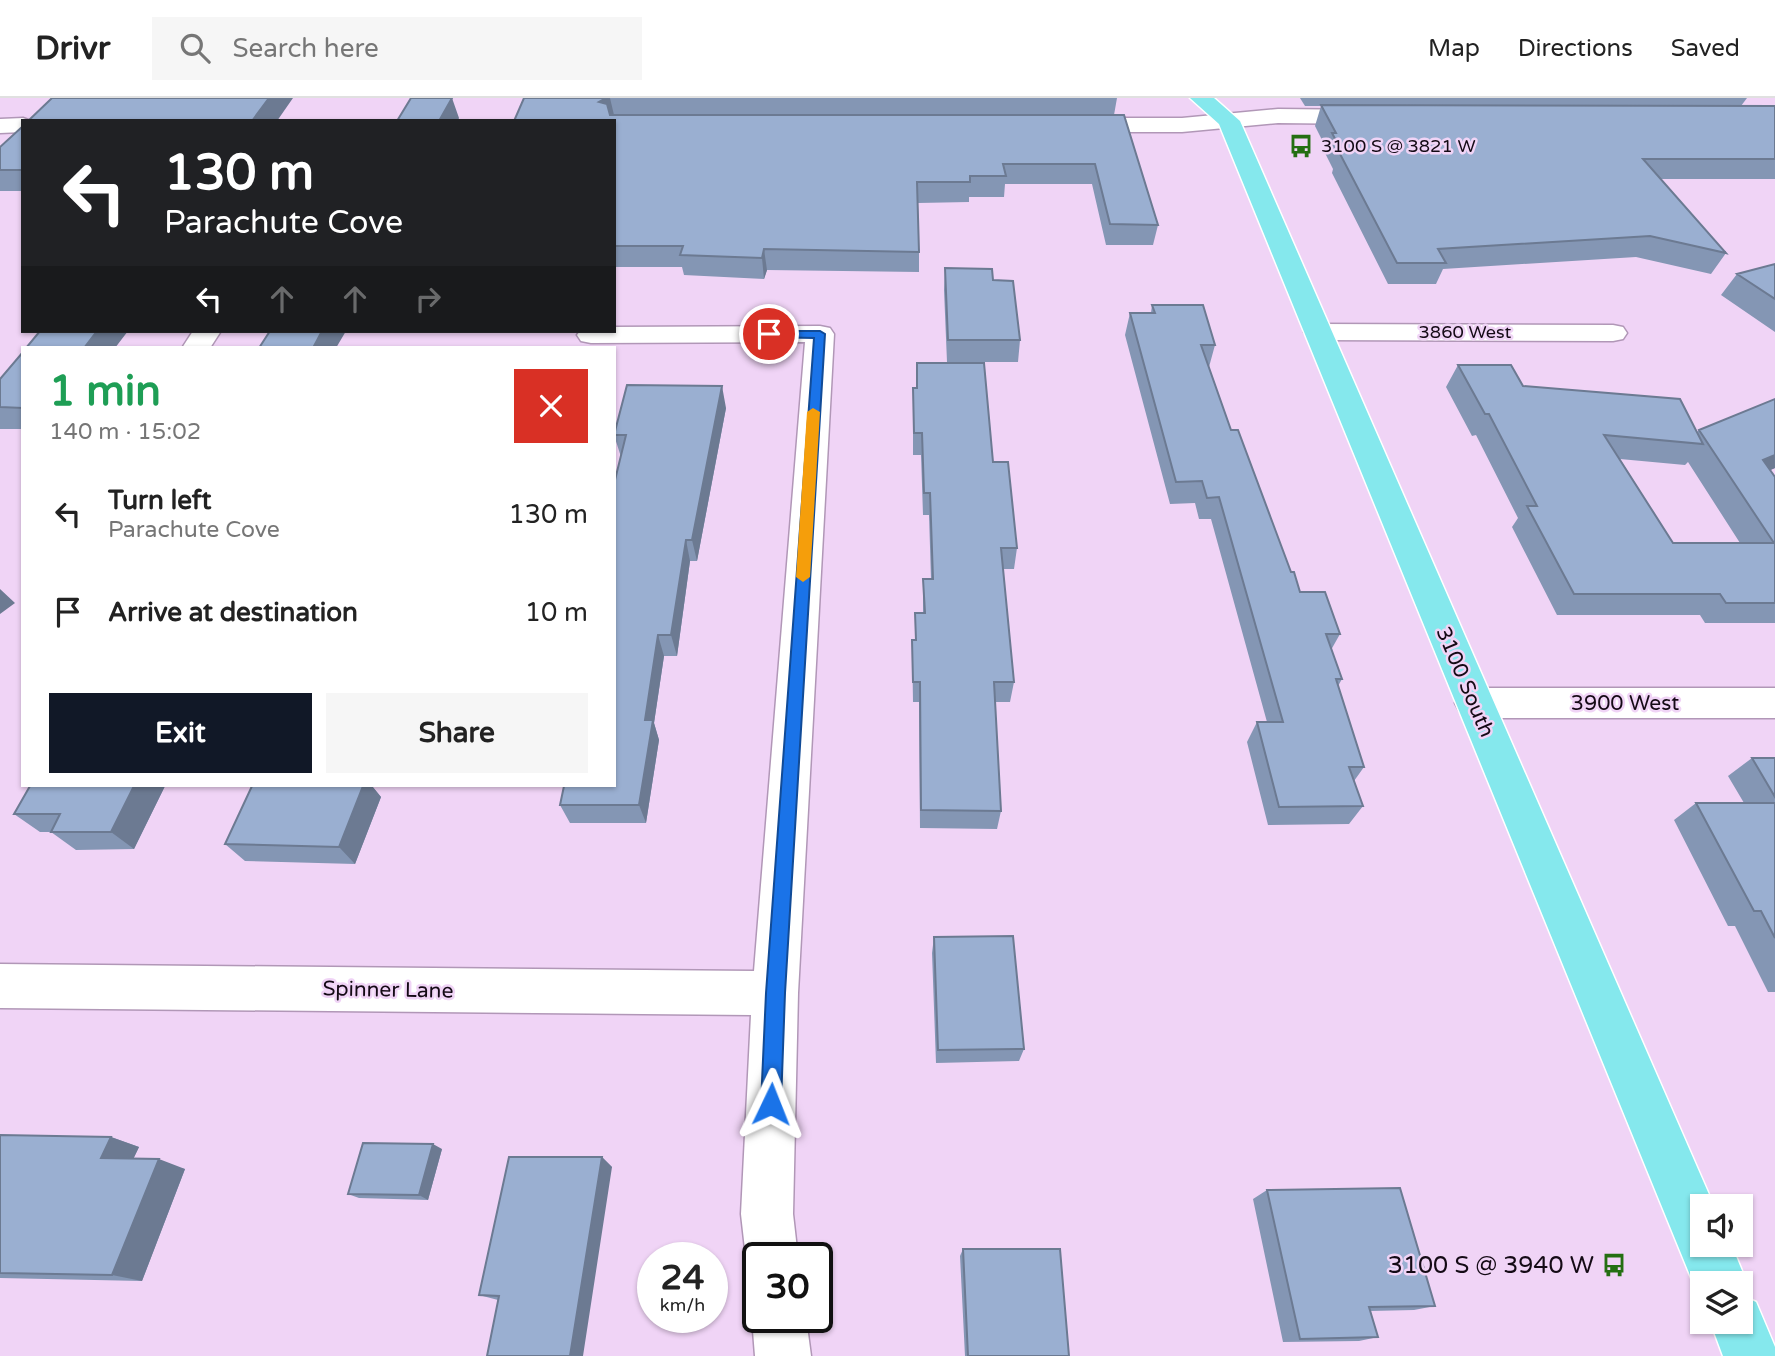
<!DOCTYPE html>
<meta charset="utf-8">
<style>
body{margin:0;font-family:"Varela Round",sans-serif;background:#f6f6f6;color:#222;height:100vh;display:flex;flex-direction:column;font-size:26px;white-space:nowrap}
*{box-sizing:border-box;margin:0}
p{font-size:23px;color:#767676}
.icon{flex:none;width:38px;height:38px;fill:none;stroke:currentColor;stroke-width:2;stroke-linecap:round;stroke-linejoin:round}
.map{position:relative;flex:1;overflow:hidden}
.panel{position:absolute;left:21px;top:248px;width:595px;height:441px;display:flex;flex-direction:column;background:#fff;border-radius:0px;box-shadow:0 2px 5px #0004}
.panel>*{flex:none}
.banner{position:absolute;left:21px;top:21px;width:595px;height:214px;border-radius:0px;box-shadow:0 2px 5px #0004;background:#202124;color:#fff;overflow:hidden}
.tools{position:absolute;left:1690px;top:1096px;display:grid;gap:14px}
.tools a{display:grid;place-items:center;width:63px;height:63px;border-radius:0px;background:#fff;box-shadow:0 2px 5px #0004;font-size:35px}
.speed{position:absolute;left:637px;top:1144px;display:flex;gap:14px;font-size:35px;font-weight:700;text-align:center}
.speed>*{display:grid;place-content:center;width:91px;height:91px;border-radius:50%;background:#fff;box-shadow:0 2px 5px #0004;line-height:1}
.speed small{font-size:18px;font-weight:400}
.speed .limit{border:4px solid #111;border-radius:10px;background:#fff;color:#111}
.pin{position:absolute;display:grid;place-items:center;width:60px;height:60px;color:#fff;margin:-30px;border:4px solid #fff;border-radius:50%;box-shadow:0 2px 7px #0007}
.me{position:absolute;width:77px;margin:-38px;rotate:2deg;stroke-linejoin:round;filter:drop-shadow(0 0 5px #0008)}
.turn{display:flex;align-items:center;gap:24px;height:147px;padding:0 28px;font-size:32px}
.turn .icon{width:91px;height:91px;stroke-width:2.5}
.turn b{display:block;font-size:49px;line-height:60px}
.lanes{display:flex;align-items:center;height:66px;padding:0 28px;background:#0003;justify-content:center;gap:35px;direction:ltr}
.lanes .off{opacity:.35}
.round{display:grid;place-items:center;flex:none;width:74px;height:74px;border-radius:0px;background:#f6f6f6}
.head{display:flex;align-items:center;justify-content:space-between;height:119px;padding:0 28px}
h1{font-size:42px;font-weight:700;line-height:52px;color:#1e9e55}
.action{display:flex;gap:14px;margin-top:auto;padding:14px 28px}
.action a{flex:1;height:80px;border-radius:0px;background:#111827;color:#fff;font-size:28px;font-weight:700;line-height:80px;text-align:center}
.action a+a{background:#f6f6f6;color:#222}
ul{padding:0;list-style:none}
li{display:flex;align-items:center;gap:21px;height:98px;padding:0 28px}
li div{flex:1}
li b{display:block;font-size:26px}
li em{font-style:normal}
header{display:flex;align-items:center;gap:42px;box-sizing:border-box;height:98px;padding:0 35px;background:#fff;border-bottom:2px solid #e0e0e0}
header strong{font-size:33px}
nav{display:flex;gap:38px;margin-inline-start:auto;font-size:24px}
.search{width:490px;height:63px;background:#f6f6f6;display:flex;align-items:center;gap:18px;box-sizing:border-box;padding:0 24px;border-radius:0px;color:#767676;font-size:26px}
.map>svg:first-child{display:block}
</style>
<header>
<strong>Drivr</strong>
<div class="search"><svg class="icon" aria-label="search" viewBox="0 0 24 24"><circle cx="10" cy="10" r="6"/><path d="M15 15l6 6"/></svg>Search here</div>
<nav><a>Map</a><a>Directions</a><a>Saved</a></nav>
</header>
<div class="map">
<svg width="1775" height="1258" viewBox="0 0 1775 1258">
<rect width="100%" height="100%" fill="#f0d4f6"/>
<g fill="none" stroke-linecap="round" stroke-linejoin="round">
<!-- minor casing -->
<g stroke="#b197b7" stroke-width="3">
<path id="minor" d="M1278 11 1370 12 1378 14 1381 19 1378 24 1370 26 1278 25 1182 34H1074L1066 32 1063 27 1066 22 1074 20H1182Z
M23 20 31 23H23V34L0 35V21Z
M1318 226 1613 227 1623 229 1627 235 1623 241 1613 243 1318 242 1308 240 1304 234 1308 228Z
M820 228 830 230 834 236 798 895 793 1116 798 1160H758V1181L753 1179 746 1160 741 1116 751 917 0 910V866L754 873 805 244 591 245 581 243 577 237 580 233H614V229Z
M193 233H221L210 250H182Z
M1474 590H1775V620H1474L1461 616 1455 605 1461 594Z
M758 1205V1220H806L811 1258H755L752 1220Z"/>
</g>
<!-- major casing -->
<g stroke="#fff" stroke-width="3">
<path id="major" d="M1190 0H1214L1240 23 1714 1108H1703V1146H1731L1747 1185 1742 1198 1756 1204 1775 1249V1258H1723L1710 1223H1741V1185H1703L1701 1204 1219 26Z"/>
</g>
<!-- minor -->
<use href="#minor" fill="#fff" fill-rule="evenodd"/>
<!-- major -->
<use href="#major" fill="#85e8ed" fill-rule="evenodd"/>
</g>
<!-- wall -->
<path fill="#8496b4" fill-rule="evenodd" d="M524 0H1117L1114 17 1158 127 1153 147H1106L1092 86H1005L1004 99H969V104L918 105 919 154V174L767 172 764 181 684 177 682 169H614V23Z
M1300 0H1747L1741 8H1775V81H1661L1726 155 1711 176 1636 159 1443 171 1436 186H1388L1332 75 1333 71 1325 55 1326 50 1315 28 1321 8H1305Z
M23 28V93H0V49Z
M1775 166V234L1721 197 1737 176Z
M945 170 993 182 1020 242 1018 264H947L944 192Z
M1152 207 1215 247 1209 269 1231 332 1291 474 1300 494 1340 536 1331 552 1342 581 1338 588 1364 669 1354 683 1363 708 1349 726 1268 727 1247 644 1257 624H1267L1211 421H1199L1195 405 1170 406 1125 237 1130 215H1151Z
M23 254V331H0V281Z
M917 265 993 364 1017 450 1014 471H1003L1014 584 1010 604H995L1001 713 997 731 920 730 919 604H913L912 542H915V515H923V481H931L929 417H923L921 357H913V290H916Z
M1458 267 1523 288 1697 334 1699 332 1775 301V370L1770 372 1775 379V525H1705L1700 517H1557L1512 429 1518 420 1476 337 1472 338 1446 289ZM1620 361 1685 367 1688 364 1740 445H1673Z
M726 310 697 463H690L677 558H664L654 625 659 642 646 725H570L560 707 614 688 621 359 614 337Z
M1752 660H1775V894H1768L1735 828H1728L1674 722 1696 705H1744L1728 678Z
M30 688H165L134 751 76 752 51 734H40L14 716Z
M252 688H372L381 699 355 766 245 763 225 746Z
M934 839 1024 951 1019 963 936 965 932 855Z
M0 1037 111 1039 139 1049 133 1061 185 1071 142 1183 0 1180Z
M442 1051 428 1102 359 1100 348 1096Z
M602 1059 612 1069 498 1202 479 1197Z
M1267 1092 1435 1208 1414 1212 1370 1213 1378 1239 1359 1243 1283 1244 1253 1101Z
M963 1151 1069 1258H965L960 1158Z"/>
<!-- shaded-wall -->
<path fill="#6c7a92" d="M269 0H293L277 23H252Z
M452 0 459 20 458 23H439Z
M606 0H610L614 17 605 23 599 4Z
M764 151 767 172 764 181 762 160Z
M97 233H128L115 250H84Z
M322 233H346L336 250H313Z
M722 288 726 310 697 463 692 442Z
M1775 357V370L1744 384 1763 362Z
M686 442 690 463 677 558 671 537Z
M0 491 15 505 0 516Z
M658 537 664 558 654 625 659 642 646 725 639 707 645 622Z
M134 688H165L134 751 111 734Z
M363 688H372L381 699 355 766 339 749Z
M111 1039 139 1049 129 1070 101 1060Z
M433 1046 442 1051 428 1102 419 1097Z
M602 1059 612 1069 583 1258H570Z
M159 1061 185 1071 142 1183 112 1177Z"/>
<!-- building -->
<path fill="#9aafd1" stroke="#6c7a92" stroke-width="2" d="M52 0H269L252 23H28Z
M411 0H452L439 23H397Z
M524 0H606L599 4 607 6 610 17H1124L1158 127 1110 126 1095 66H1003L1006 78H970V84H917L919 154 764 151 762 160 680 157 683 148H614V23H514Z
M1321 7 1775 8V61H1643L1726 155 1650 138 1438 151 1446 165H1397L1339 54H1342L1332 35H1336Z
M23 28V72H0V49Z
M1775 166V201L1737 176Z
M945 170 992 171 993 182 1013 183 1020 242H948Z
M1152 207H1203L1215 247H1201L1231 332H1238L1291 474H1294L1300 494H1325L1340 536H1326L1342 581H1336L1364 669H1349L1363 708 1279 709 1257 624H1283L1219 399 1207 400 1202 383 1176 384 1130 215H1155Z
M40 233H97L84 250H26Z
M270 233H322L313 250H259Z
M23 254V310L0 309V281Z
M917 265H984L993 364H1008L1017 450H1001L1014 584H994L1001 713 921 712 920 584H913L912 542H916L915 515H925L923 481H933L930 395H924L922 335H914L913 290H917Z
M1458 267H1511L1523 288 1680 301 1703 346 1604 337 1673 445H1774L1699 332 1775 301V357L1763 362 1775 379V505H1726L1720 496H1574L1527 408H1537L1489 316H1485Z
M627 287 722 288 692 442H686L671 537H658L645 622H653L639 707H560L564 688H614V386L626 337H614Z
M1752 660H1775V699Z
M30 688H134L111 734H51L60 716H14Z
M252 688H363L339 749 225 746Z
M1696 705H1775V840L1761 813H1754Z
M1013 838 1024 951 938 952 934 839Z
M0 1037 111 1039 101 1060 159 1061 112 1177 0 1175Z
M363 1045 433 1046 419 1097 348 1096Z
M509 1059H602L570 1258H487L499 1198 479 1197Z
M1400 1090 1435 1208 1369 1209 1378 1239 1300 1241 1267 1092Z
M963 1151H1060L1069 1258H968Z"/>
<!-- route -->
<path fill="#1a73e8" stroke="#114b97" stroke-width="2" d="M769 233H820L825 236 785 895 781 1006 778 1013 771 1016 764 1013 761 1006 766 895 814 240 765 239V234Z"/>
<!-- slow -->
<path fill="#f59e0b" d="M813 310 820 314 810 479 803 484 796 479 807 314Z"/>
<!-- icons -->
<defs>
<g id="bus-bare" transform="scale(1.89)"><path d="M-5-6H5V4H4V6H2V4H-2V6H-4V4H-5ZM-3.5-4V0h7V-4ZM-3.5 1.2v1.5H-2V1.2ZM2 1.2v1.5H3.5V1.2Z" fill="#246f12" stroke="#f0d4f6" stroke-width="2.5" paint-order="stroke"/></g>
</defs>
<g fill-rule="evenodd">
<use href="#bus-bare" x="1301" y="48"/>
<use href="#bus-bare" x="1614" y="1167"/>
</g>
<g text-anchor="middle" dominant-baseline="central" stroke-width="5" stroke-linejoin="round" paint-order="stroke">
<!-- far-poi labels -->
<g font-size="18" fill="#140a15" stroke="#f0d4f6" text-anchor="start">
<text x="1321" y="48">3100 S @ 3821 W</text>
</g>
<!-- far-street labels -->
<g font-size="18" fill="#140a15" stroke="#f0d4f6">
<text x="1465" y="234">3860 West</text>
</g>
<!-- street labels -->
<g font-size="21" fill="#140a15" stroke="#f0d4f6">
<text transform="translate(1465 584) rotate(67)">3100 South</text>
<text x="1625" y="605">3900 West</text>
<text transform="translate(388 892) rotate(1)">Spinner Lane</text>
</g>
<!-- near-poi labels -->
<g font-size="24" fill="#140a15" stroke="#f0d4f6" text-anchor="end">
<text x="1594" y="1167">3100 S @ 3940 W</text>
</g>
</g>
</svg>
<div class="tools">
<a><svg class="icon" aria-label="sound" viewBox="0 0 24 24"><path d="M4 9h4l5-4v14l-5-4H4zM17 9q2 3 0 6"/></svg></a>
<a><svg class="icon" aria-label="layers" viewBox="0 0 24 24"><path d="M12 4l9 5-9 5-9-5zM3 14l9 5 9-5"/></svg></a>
</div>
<div class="speed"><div>24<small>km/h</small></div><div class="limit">30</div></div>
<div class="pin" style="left:769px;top:236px;background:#d93025"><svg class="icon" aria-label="arrive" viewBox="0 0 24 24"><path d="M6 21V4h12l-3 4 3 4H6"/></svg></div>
<svg class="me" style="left:771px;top:1006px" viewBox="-20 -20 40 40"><path d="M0-17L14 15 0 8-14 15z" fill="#1a73e8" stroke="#fff" stroke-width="4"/></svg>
<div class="banner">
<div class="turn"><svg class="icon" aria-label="left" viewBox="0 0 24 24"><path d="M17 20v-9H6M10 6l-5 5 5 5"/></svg><div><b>130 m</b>Parachute Cove</div></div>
<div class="lanes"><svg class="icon" aria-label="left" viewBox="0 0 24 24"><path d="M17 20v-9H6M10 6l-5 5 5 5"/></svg><svg class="icon off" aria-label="ahead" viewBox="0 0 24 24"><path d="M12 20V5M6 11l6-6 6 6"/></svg><svg class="icon off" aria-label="ahead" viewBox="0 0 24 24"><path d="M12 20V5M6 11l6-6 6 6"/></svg><svg class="icon off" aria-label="right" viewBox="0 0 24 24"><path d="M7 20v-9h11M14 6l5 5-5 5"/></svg></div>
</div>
<section class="panel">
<div class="head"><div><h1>1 min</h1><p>140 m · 15:02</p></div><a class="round" style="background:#d93025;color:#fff"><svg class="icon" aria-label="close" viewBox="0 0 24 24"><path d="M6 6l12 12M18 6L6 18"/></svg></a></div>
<ul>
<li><svg class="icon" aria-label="left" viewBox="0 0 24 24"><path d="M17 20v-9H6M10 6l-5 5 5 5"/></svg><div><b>Turn left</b><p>Parachute Cove</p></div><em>130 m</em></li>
<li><svg class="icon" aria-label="arrive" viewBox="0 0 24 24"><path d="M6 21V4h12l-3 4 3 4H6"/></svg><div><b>Arrive at destination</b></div><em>10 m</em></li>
</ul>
<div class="action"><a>Exit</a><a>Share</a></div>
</section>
</div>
